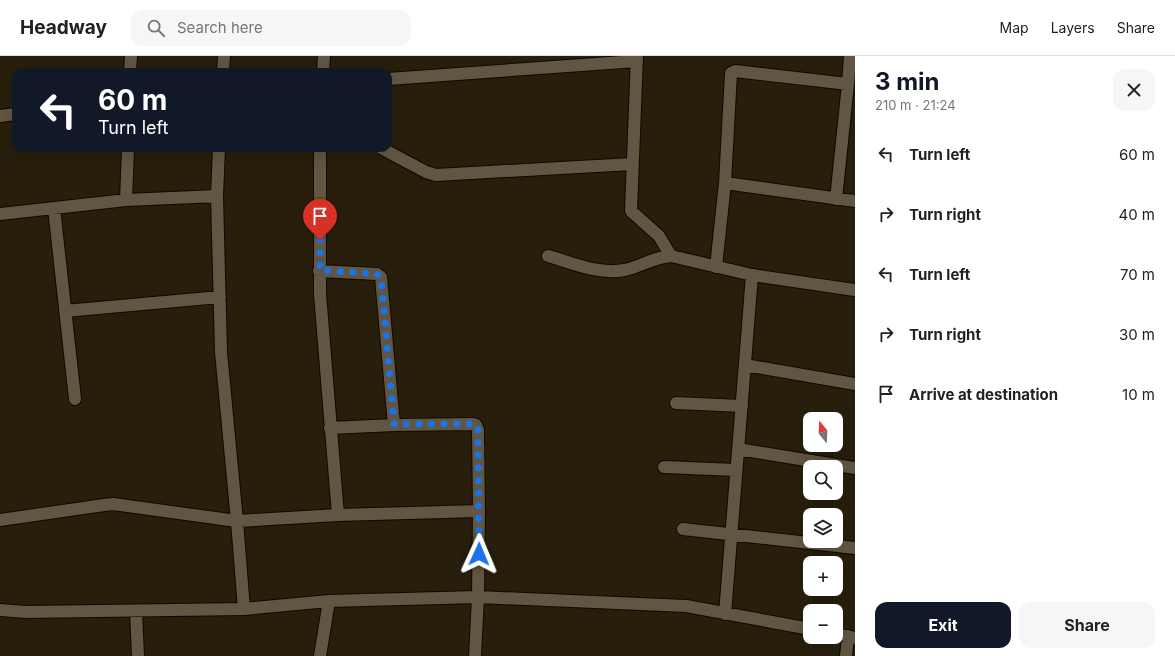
<!DOCTYPE html>
<meta charset="utf-8">
<style>
body{margin:0;font-family:Inter,sans-serif;background:#f6f6f6;color:#202124;height:100vh;display:flex;flex-direction:column;font-size:15px;white-space:nowrap}
*{box-sizing:border-box;margin:0}
p{font-size:13px;color:#757577}
.icon{flex:none;width:22px;height:22px;fill:none;stroke:currentColor;stroke-width:2;stroke-linecap:round;stroke-linejoin:round}
.map{position:relative;flex:1;overflow:hidden}
.drawer{display:flex;flex-direction:column;background:#fff;width:320px}
.drawer>*{flex:none}
.hud{position:absolute;left:12px;top:12px;width:380px;height:84px;border-radius:12px;box-shadow:0 4px 16px #0002;background:#111827;color:#fff;overflow:hidden}
.needle{width:26px;rotate:342deg}
.fabs{position:absolute;left:803px;top:356px;display:grid;gap:8px}
.fabs a{display:grid;place-items:center;width:40px;height:40px;border-radius:8px;background:#fff;box-shadow:0 4px 16px #0002;font-size:20px}
.pin{position:absolute;display:grid;place-items:center;width:34px;height:34px;color:#fff;margin:-41px -17px;border-radius:50% 50% 50% 0;rotate:-45deg;box-shadow:0 0 4px #0007}
.pin .icon{rotate:45deg}
.me{position:absolute;width:44px;margin:-22px;rotate:1deg;stroke-linejoin:round;filter:drop-shadow(0 0 3px #0008)}
.turn{display:flex;align-items:center;gap:14px;height:84px;padding:0 20px;font-size:18px}
.turn .icon{width:52px;height:52px;stroke-width:2.5}
.turn b{display:block;font-size:28px;line-height:34px}
.round{display:grid;place-items:center;flex:none;width:42px;height:42px;border-radius:12px;background:#f6f6f6}
.overview{display:flex;align-items:center;justify-content:space-between;height:68px;padding:0 20px}
h1{font-size:24px;font-weight:700;line-height:30px;color:#111827}
.button{display:flex;gap:8px;margin-top:auto;padding:8px 20px}
.button a{flex:1;height:46px;border-radius:12px;background:#111827;color:#fff;font-size:16px;font-weight:700;line-height:46px;text-align:center}
.button a+a{background:#f6f6f6;color:#202124}
ul{padding:0;list-style:none}
li{display:flex;align-items:center;gap:12px;height:60px;padding:0 20px}
li div{flex:1}
li b{display:block;font-size:15px}
li em{font-style:normal}
header{display:flex;align-items:center;gap:24px;box-sizing:border-box;height:56px;padding:0 20px;background:#fff;border-bottom:1px solid #e0e0e0}
header strong{font-size:19px}
nav{display:flex;gap:22px;margin-inline-start:auto;font-size:14px}
.search{width:280px;height:36px;background:#f6f6f6;display:flex;align-items:center;gap:10px;box-sizing:border-box;padding:0 14px;border-radius:12px;color:#757577;font-size:15px}
main{display:flex;flex:1;min-height:0}
.map>svg:first-child{display:block}
</style>
<header>
<strong>Headway</strong>
<div class="search"><svg class="icon" aria-label="search" viewBox="0 0 24 24"><circle cx="10" cy="10" r="6"/><path d="M15 15l6 6"/></svg>Search here</div>
<nav><a>Map</a><a>Layers</a><a>Share</a></nav>
</header>
<main>
<div class="map">
<svg width="855" height="600" viewBox="0 0 855 600">
<rect width="100%" height="100%" fill="#271f0c"/>
<g fill="none" stroke-linecap="round" stroke-linejoin="round">
<!-- street casing -->
<g stroke="#100800" stroke-width="14">
<path id="street" d="M637 0 631 155 659 180 671 200
M130 16 131 0
M223 16 224 0
M323 16 324 0
M388 23 637 5
M0 60 16 58
M219 92 217 140 221 296 237 465 244 553
M320 92V238L338 459
M381 92 426 116 436 119 632 108
M725 127 855 145
M836 143 848 28 850 0
M126 144 128 92
M54 152 75 343
M0 158 126 144 217 140
M548 200C572 207 599 219 624 214 640 211 654 201 671 200L752 219 855 234
M716 211 725 127 731 17 735 15 848 28
M319 215 377 218 381 221 394 369
M65 255 220 241
M745 309 855 328
M676 347 742 350
M738 393 855 412
M664 411 736 414
M0 464 104 449 113 448 237 465 338 459 479 455
M683 473 855 492
M0 554 26 556 244 553 329 545 478 541 479 455 478 374 476 369 473 368 394 369 330 372
M136 555 138 600
M725 558 752 219
M836 578 855 582
M320 600 329 545
M475 600 478 541 686 550 810 573
M846 600 848 580"/>
</g>
<!-- street -->
<use href="#street" stroke="#605642" stroke-width="12"/>
</g>
<g fill="none" stroke-linecap="round" stroke-linejoin="round">
<!-- route -->
<path stroke="#1a73e8" stroke-width="7" stroke-dasharray="0 12.6" d="M320 184V214L377 218 381 221 394 368H473L478 371 479 498"/>
</g>
</svg>
<div class="fabs">
<a><svg class="needle" viewBox="-14 -14 28 28"><path d="M0-13l5 13h-10z" fill="#e53935"/><path d="M0 13l5-13h-10z" fill="#757577"/></svg></a>
<a><svg class="icon" aria-label="search" viewBox="0 0 24 24"><circle cx="10" cy="10" r="6"/><path d="M15 15l6 6"/></svg></a>
<a><svg class="icon" aria-label="layers" viewBox="0 0 24 24"><path d="M12 4l9 5-9 5-9-5zM3 14l9 5 9-5"/></svg></a>
<a>+</a>
<a>−</a>
</div>
<div class="pin" style="left:320px;top:184px;background:#d93025"><svg class="icon" aria-label="arrive" viewBox="0 0 24 24"><path d="M6 21V4h12l-3 4 3 4H6"/></svg></div>
<svg class="me" style="left:479px;top:498px" viewBox="-20 -20 40 40"><path d="M0-17L14 15 0 8-14 15z" fill="#1a73e8" stroke="#fff" stroke-width="4"/></svg>
<div class="hud">
<div class="turn"><svg class="icon" aria-label="left" viewBox="0 0 24 24"><path d="M17 20v-9H6M10 6l-5 5 5 5"/></svg><div><b>60 m</b>Turn left</div></div>
</div>
</div>
<section class="drawer">
<div class="overview"><div><h1>3 min</h1><p>210 m · 21:24</p></div><a class="round"><svg class="icon" aria-label="close" viewBox="0 0 24 24"><path d="M6 6l12 12M18 6L6 18"/></svg></a></div>
<ul>
<li><svg class="icon" aria-label="left" viewBox="0 0 24 24"><path d="M17 20v-9H6M10 6l-5 5 5 5"/></svg><div><b>Turn left</b></div><em>60 m</em></li>
<li><svg class="icon" aria-label="right" viewBox="0 0 24 24"><path d="M7 20v-9h11M14 6l5 5-5 5"/></svg><div><b>Turn right</b></div><em>40 m</em></li>
<li><svg class="icon" aria-label="left" viewBox="0 0 24 24"><path d="M17 20v-9H6M10 6l-5 5 5 5"/></svg><div><b>Turn left</b></div><em>70 m</em></li>
<li><svg class="icon" aria-label="right" viewBox="0 0 24 24"><path d="M7 20v-9h11M14 6l5 5-5 5"/></svg><div><b>Turn right</b></div><em>30 m</em></li>
<li><svg class="icon" aria-label="arrive" viewBox="0 0 24 24"><path d="M6 21V4h12l-3 4 3 4H6"/></svg><div><b>Arrive at destination</b></div><em>10 m</em></li>
</ul>
<div class="button"><a>Exit</a><a>Share</a></div>
</section>
</main>
